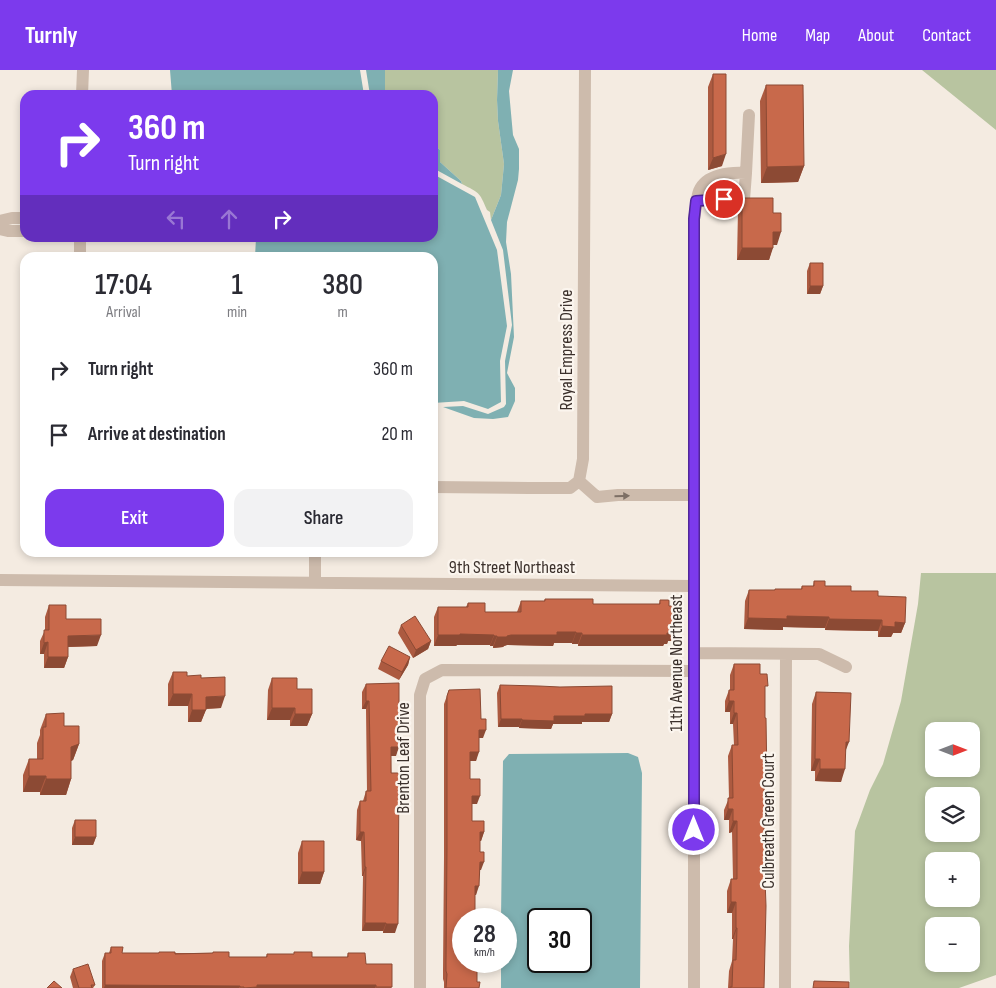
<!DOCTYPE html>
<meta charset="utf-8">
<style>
body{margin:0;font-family:"Sofia Sans Condensed",sans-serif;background:#f2f2f3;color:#2b2b33;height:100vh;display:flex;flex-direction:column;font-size:19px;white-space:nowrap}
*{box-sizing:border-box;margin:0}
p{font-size:16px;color:#7c7c81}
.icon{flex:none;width:28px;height:28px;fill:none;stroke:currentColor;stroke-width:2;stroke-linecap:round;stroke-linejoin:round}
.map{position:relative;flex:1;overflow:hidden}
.details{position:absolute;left:20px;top:182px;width:418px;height:305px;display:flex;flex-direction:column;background:#fff;border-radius:15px;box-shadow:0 2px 8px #0003}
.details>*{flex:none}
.banner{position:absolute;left:20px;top:20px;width:418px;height:152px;border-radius:15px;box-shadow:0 2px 8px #0003;background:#7c3aed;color:#fff;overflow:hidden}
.needle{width:32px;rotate:90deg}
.buttons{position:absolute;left:925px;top:652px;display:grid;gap:10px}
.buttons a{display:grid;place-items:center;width:55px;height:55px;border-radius:10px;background:#fff;box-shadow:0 2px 8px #0003;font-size:25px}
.speed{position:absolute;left:452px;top:838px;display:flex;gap:10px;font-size:25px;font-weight:700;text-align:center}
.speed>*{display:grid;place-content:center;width:65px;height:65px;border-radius:50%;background:#fff;box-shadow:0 2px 8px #0003;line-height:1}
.speed small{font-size:12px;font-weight:400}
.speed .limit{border:2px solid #111;border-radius:8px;background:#fff;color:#111}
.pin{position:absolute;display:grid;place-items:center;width:42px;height:42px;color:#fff;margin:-21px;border:2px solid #fff;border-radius:50%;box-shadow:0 1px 5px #0007}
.me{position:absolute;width:55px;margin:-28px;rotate:0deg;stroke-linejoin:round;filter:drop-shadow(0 0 4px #0008)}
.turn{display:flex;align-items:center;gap:18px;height:105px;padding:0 25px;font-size:22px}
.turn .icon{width:65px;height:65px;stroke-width:2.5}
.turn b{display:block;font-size:35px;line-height:42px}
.lanes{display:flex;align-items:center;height:48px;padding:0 25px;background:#0003;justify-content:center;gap:25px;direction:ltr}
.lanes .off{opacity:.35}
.eta{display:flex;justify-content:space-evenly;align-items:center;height:85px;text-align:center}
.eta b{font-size:30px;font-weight:600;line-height:35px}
.action{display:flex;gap:10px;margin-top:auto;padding:10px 25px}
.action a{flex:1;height:58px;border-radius:15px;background:#7c3aed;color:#fff;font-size:20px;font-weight:600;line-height:58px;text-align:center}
.action a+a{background:#f2f2f3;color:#2b2b33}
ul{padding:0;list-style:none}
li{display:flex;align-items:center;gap:15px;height:65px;padding:0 25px}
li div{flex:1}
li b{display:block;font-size:19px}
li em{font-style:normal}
header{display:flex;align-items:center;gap:30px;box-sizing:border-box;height:70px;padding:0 25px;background:#7c3aed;color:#fff}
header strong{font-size:24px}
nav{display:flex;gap:28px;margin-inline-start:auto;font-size:18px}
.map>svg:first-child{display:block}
</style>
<header>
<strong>Turnly</strong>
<nav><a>Home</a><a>Map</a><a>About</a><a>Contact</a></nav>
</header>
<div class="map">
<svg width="996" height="918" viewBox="0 0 996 918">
<rect width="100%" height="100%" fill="#f4ebe1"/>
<!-- green -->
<path fill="#b8c4a0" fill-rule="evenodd" d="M385 0H498L497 30 498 51 504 94 501 125 491 150 490 142 487 140C479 121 479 123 462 114L461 111 440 92V80L433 73 432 25H385Z
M922 0H996V60Z
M921 503H996V905L959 918H850L849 876 855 761 870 720 883 694 901 631 918 534ZM934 661H971V699H934ZM934 726H971V764H934ZM934 791H971V829H934ZM934 856H971V894H934Z"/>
<!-- water -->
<path fill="#7fb0b2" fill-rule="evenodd" d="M170 0H360L364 25H172Z
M366 0H385V25H370Z
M498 0H513L509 21 513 65 519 79V99L518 110 507 152 506 172 511 204 514 267 507 303 515 318V331L508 347 493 349 474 348 443 337 463 336 488 344 504 337 506 334 505 291 512 255 503 180 491 150 501 125 504 94 498 51 497 30Z
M433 73 440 80V92L461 111 462 114 433 98Z
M433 104 475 127 497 180 507 256 500 291 501 332 488 339 464 331 433 333 432 188 255 187 256 168H432Z
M628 683 638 687 642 703 640 918H501V891H506V849H501L503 691 509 684ZM539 849H581V891H539Z"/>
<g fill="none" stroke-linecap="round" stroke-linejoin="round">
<!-- minor -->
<path stroke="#cdbbac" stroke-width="12" d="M82 25 83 0
M746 103 749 45
M0 151 12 148H25
M0 159 8 161H25
M80 188V168
M579 411 597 427 618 425H694
M432 417 529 418H570L579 411 583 389 585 0
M0 510 693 516
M315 513V482
M694 583 819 584 846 597
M420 918V625L425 609 442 600 694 601
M694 918V149C696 140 696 129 699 121 706 104 730 102 746 103L744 130 724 129 697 131
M785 918 786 584"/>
</g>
<!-- wall -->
<path fill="#ac5a40" d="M713 4 722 96 708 100V17Z
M766 15 804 96 798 112 761 113 760 31Z
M742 128 773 143 777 175H773L769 190H737L738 140Z
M810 193 823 216 820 224H807V201Z
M814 511 825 516 878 526 905 553 901 563H893L891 567H878V561L825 560V558L783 557V560L744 559 745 531 749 520H775V519H801L802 516H813Z
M545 529 593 534H659L660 530 669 536 675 561 671 571H668L667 574H664L663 576H578V574H572V573H554L553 576 507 575 504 576 503 577 493 578V576H490V575H457L456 576H434V547L438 537H466L468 533 485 542H517L521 531H544Z
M49 535 97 576 68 577V587L64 598H44V584H40V571L45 560V547Z
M401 555 431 571 428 579 413 588 398 563Z
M410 587 408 595 399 610 378 599 381 591Z
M734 594 760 604 765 623 764 764 767 779 765 782 764 918H728L729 901 732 891 733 869H732V843H727V821L731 809H733L732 762 729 763V750H724V740L729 728 728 686 732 675H734L733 654H730V642H725V631L729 620H730V605Z
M173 602 187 606 201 608 221 638 206 639 201 652H188V636H168V614Z
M272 608 297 619 312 644 307 656H290V650H267L268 620Z
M366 614 396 686H391L395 863H383V861H362L363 806H362L361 771 356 770 357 740 360 731H363L366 721H367L366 639H362V622Z
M500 615 612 644 609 652H582V654H553L551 659 519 658V657H498L497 623Z
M449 620 481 649 483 668H479L476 691H470V709L477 734H472V751L484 762 481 771H480V782L481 800H480L476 825H475L464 849 477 912 479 918H444V912L443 909V900L444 787V634Z
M816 622 845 682 841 712 815 711V701H811L812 634Z
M46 644 64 656 79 674 73 690 71 691V709L66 725H40V722H23V705L29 689H37V673L40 665V660Z
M75 750 96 767 93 775H72V758Z
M302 771 324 802 320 814H298V783Z
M111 877 122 883H213V882L229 887H266L267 884H294V882L312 887H347L348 883 366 894 392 918H102V891L105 883H109Z
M73 899 95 915 93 918H73L70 907Z"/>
<!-- shaded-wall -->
<path fill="#8c4a34" d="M726 84 722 96 708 100 713 88Z
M804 96 798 112 761 113 767 97Z
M773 162H781L777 175H769Z
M742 178H773L769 190H737Z
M810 216H823L820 224H807Z
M787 546 829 547 825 558 783 557V560L744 559 748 548Z
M829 549 882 550 878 561 825 560Z
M895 552 905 553 901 563H893L891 567H878L882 556Z
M671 561H675L671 571H668L667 574H664L663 576H578L582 565 667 563Z
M557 562H576L572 573H554L553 576 507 575 504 576 503 577 493 578 497 567 511 565Z
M576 563H582L578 574H572Z
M460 564 494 565 490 575H457L456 576H434L438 565Z
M101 565 97 576 64 577 68 566Z
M494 566H497L493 576H490Z
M431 571 428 579 413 588 416 580Z
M48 572 44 584H40L44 573Z
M48 587H68L64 598H44Z
M410 587 408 595 399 610 402 602Z
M173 624H192L188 636H168Z
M225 626 221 638 201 639 206 627Z
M366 631H369L366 639H362Z
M729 631H734L730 642H725Z
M272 638H295L290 650H267Z
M192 640H206L201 652H188Z
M734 643H737L733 654H730Z
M295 644H312L307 656H290Z
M585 644H612L609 652H582V654H553L551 659 519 658 522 650 554 646Z
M501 649H522L519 657H498Z
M479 660H486L483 668H476Z
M846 672H849L844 685Z
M79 674 73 690 66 693 71 677Z
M391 677H399L396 686H388Z
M470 682H479L476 691H467Z
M815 689H820L815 701H811Z
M820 699H845L841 712 815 711Z
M29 706H46L40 722H23Z
M46 709H71L66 725H40Z
M472 726H480L477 734H469Z
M728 739H733L729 750H724Z
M733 751H737L732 762 729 763Z
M360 762H364L361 771 356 770Z
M480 762H484L481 771H477Z
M75 767H96L93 775H72Z
M480 792H484L481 800H477Z
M365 797H366L363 806H362Z
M302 802H324L320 814H298Z
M475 816H479L476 825H472Z
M731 832H736L732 843H727Z
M365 853H386L383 861H362Z
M386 854H398L395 863H383Z
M736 858H737L733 869H732Z
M105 915 240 916 239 918H104Z
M257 915H376L375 918H253Z"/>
<!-- building -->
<path fill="#c8694b" stroke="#8c4a34" d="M713 4H726V84L713 88Z
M766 15H803L804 96 767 97Z
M742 128H773V143H781V162H773V178H742Z
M810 193H823V216H810Z
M814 511H825V516H851V521H878V526L906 527 905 553 895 552V557L882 556V550L829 549V547L787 546V549L748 548 749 520H775V519H802V516H814Z
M545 529H593V534H660V530H669V536H675V561H671V563H667V565H582V563H576V562H557V565H511L507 566V567H497V566H494V565L460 564V565H438V537H468V533H485V542H521V531H545Z
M49 535H66V549H101V565L68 566V587H48V572L44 573V560H49Z
M415 546 431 571 416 580 401 555Z
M389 576 410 587 402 602 381 591Z
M734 594H760V604H767L768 616H765V648H766L767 713H764V764H767V779H765V809L766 836 764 918H730V917H732L733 890H736L737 858H736V832H731V809H737V751H733V739H728V728H733L732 675H738L737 643H734V631H729V620H734Z
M173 602H187V606L201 605V608L225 607V626L206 627V640H192V624H173Z
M272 608H297V619H312V644H295V638H272Z
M399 613V677H391V703H399L398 854H386V853H365L366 797H365L364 762H360V731H366V721H371L369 631H366V614Z
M500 615 539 616 560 617 612 616V644H585V646H554V651L522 650V649H501Z
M480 619 481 649H486V660H479V682H470V709H480V726H472V751H484V762H480V782H484V792H480L479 816H475V844H479V846H485V849H464V891H477V912H480L479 918H446L447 904 446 901V891L447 778V626L449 620Z
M816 622 851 623 849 672H846L845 699H820V689H815Z
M64 643V656H79V674L71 677V709H46V706H29V689H43V657H46V644Z
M75 750H96V767H75Z
M302 771H324V802H302Z
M111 877H123L122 883H159V882H175V884L213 883V882H229V887H267V884H294V882H312V887H348V883H365L366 894H392V917H376V915H257V917L244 918V917H240V916L105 915V883H111Z
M88 894 95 915H91L92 918H79L73 899Z
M54 911 62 918H47Z
M814 911 849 912V918H813Z"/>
<!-- one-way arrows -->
<defs><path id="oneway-solid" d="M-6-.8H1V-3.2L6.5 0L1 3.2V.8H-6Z" transform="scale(1.25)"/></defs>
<use fill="#7d6f65" href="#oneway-solid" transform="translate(622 426) rotate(-1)"/>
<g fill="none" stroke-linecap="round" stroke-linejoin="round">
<!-- route casing -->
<g stroke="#51269a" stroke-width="12">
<path id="route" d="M694 760V149L696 131 724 129"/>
</g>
<!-- route -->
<use href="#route" stroke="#7c3aed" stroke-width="9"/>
</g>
<g text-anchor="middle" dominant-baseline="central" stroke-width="4.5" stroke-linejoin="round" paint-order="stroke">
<!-- street labels -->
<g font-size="18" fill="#3b302b" stroke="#fbf5ee">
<text transform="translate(566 280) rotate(-90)">Royal Empress Drive</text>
<text x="512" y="497">9th Street Northeast</text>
<text transform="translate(676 593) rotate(-90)">11th Avenue Northeast</text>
<text transform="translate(403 688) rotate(-90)">Brenton Leaf Drive</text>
<text transform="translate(768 751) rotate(-90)">Culbreath Green Court</text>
</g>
</g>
</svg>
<div class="buttons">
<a><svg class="needle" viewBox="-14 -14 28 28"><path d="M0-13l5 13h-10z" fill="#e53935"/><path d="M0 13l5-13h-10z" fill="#7c7c81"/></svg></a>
<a><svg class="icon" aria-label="layers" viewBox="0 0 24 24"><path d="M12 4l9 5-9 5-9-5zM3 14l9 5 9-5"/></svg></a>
<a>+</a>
<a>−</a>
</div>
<div class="speed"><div>28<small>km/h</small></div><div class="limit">30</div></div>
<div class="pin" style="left:724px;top:129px;background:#d93025"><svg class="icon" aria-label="arrive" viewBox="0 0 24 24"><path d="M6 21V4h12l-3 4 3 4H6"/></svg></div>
<svg class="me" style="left:694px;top:760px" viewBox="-20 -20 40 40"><circle r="17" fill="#7c3aed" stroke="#fff" stroke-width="3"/><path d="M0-11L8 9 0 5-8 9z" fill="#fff"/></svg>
<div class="banner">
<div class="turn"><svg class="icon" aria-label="right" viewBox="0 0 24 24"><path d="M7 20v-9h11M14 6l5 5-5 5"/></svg><div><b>360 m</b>Turn right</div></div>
<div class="lanes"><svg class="icon off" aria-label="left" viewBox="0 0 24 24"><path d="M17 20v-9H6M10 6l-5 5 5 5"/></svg><svg class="icon off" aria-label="ahead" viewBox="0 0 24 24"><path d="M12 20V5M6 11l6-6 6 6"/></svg><svg class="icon" aria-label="right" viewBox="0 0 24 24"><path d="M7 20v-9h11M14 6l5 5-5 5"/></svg></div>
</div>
<section class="details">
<div class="eta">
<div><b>17:04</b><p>Arrival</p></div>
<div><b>1</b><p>min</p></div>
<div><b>380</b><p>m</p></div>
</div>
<ul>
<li><svg class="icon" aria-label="right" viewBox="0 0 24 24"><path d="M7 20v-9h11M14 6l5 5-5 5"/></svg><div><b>Turn right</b></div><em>360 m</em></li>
<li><svg class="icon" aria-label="arrive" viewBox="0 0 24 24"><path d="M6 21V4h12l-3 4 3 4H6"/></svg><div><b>Arrive at destination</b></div><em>20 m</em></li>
</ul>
<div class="action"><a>Exit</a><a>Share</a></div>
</section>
</div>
